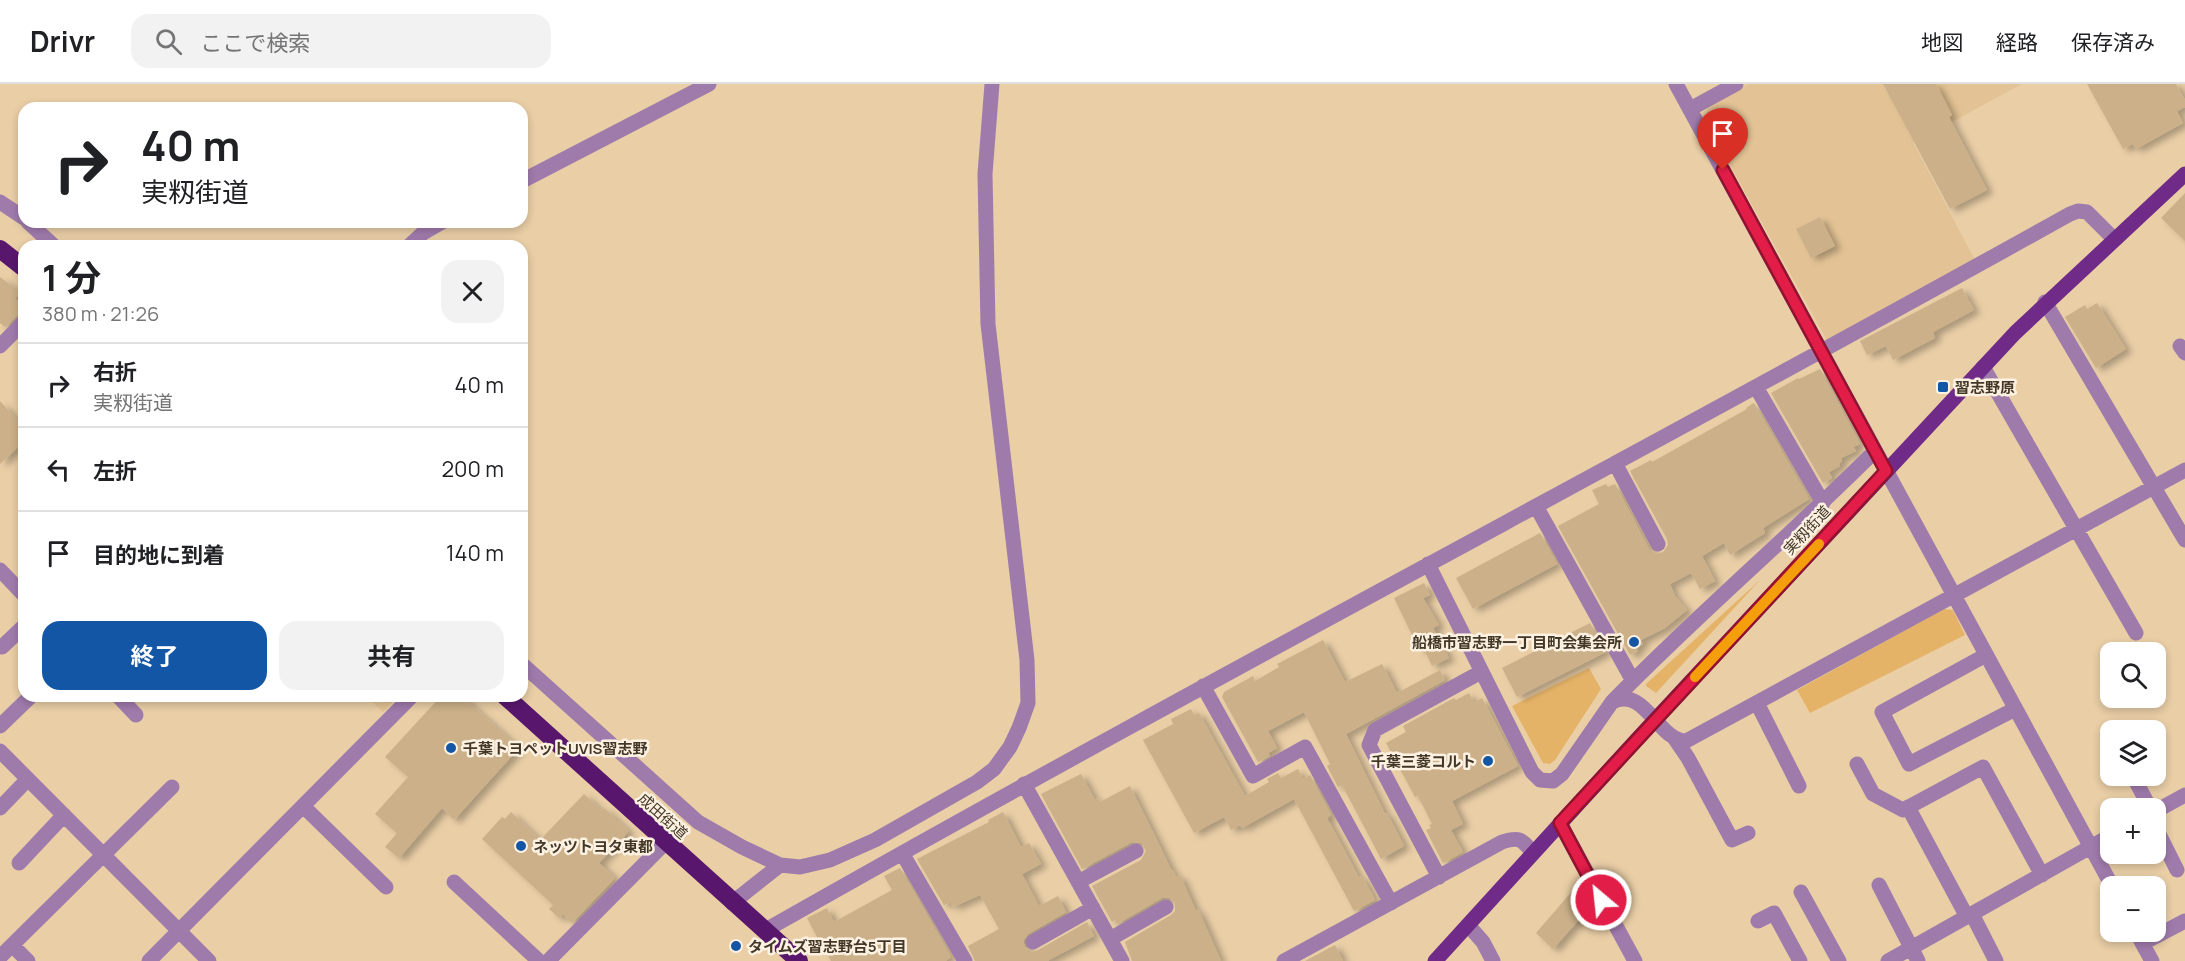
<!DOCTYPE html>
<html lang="ja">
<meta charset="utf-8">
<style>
body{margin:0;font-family:Manrope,"Noto Sans JP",sans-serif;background:#f2f2f2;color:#202124;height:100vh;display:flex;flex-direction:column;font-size:22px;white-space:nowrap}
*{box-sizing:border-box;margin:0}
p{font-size:20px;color:#757577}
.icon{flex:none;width:33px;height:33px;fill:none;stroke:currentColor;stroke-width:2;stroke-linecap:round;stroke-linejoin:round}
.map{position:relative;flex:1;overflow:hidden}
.drawer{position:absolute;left:18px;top:156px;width:510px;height:462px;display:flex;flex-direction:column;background:#fff;border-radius:18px;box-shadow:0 3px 9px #0003}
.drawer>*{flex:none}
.hud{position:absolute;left:18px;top:18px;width:510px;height:126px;border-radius:18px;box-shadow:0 3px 9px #0003;background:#fff;color:#202124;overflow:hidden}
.tools{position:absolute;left:2100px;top:558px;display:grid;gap:12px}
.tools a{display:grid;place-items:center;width:66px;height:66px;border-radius:12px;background:#fff;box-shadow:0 3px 9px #0003;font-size:30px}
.pin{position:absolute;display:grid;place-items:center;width:51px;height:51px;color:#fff;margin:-62px -26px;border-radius:50% 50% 50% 0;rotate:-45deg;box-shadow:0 0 6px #0007}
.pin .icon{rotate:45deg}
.me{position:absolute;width:66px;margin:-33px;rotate:332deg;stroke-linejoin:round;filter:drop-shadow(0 0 4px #0008)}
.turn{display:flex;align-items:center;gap:21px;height:126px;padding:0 24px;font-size:27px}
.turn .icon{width:78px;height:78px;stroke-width:2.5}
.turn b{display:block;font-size:42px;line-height:51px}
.round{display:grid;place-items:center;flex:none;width:63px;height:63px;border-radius:18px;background:#f2f2f2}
.summary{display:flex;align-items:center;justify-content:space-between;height:102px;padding:0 24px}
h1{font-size:36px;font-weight:700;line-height:45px}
.cta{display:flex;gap:12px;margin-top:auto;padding:12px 24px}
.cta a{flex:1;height:69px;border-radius:18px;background:#1456a6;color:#fff;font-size:24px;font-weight:700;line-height:69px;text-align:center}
.cta a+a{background:#f2f2f2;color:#202124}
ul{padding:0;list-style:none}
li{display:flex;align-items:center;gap:18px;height:84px;padding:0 24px;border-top:2px solid #e0e0e0}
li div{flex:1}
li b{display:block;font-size:22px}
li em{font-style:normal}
header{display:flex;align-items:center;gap:36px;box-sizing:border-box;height:84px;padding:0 30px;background:#fff;border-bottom:2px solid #e0e0e0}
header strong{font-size:28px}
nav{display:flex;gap:33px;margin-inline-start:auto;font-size:21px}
.search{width:420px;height:54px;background:#f2f2f2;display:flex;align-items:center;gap:15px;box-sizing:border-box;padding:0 21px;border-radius:18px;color:#757577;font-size:22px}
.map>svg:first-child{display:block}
</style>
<header>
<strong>Drivr</strong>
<div class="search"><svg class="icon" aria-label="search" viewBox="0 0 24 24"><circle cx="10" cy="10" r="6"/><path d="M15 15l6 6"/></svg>ここで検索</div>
<nav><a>地図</a><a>経路</a><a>保存済み</a></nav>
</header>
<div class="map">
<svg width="2185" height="877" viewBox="0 0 2185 877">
<defs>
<filter id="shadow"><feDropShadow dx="6" dy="3.5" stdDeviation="3" flood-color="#0004"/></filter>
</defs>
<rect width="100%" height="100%" fill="#e9cea6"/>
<!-- built -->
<path fill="#e3c395" d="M1748 0H2022L1913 59 1976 178 1827 256 1705 36 1708 22Z
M366 612H398L383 628Z"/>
<!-- green -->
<path fill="#e5b368" d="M1760 496 1656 609 1646 602V600Z
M1944 525 1953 526 1965 551 1810 629 1797 606Z
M1589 584 1601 605 1555 676 1550 680 1543 679 1512 622Z"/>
<!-- building -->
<path fill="#cbb089" filter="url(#shadow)" d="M1883 0H1936L1952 31 1949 33 1987 106 1950 125Z
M2087 0H2176L2185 16V23L2177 27 2183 39 2136 65 2133 60 2123 65Z
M2185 109V157L2161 134Z
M1820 133 1835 162 1811 174 1796 145Z
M0 193 20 208 15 215 24 221 20 229 5 243 0 239Z
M1962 204 1974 226 1933 248 1935 254 1893 276 1886 262 1867 271 1860 257Z
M2097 219 2126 265 2096 284 2065 233 2085 221 2087 225Z
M1820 285 1860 360 1853 363 1856 367 1841 374 1842 377 1839 379 1840 382 1829 388 1832 394 1823 399 1771 309 1798 294 1799 295Z
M0 317 19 338 24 340V366L18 363 0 380Z
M1754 319 1809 415 1763 444 1765 449 1730 471 1724 459 1702 472 1715 497 1700 505 1691 489 1670 500 1675 512 1687 526 1665 544 1641 556 1643 560 1636 564 1638 567 1630 571 1558 442 1599 420 1592 406 1606 400 1608 403 1615 400 1649 465 1657 470 1663 468 1668 461 1667 455 1630 387 1651 376 1652 378 1747 325 1746 324Z
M1540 449 1557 480 1473 525 1456 494Z
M1424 499 1430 511 1423 514 1439 541 1433 544 1449 574 1432 582 1424 565 1421 567 1409 545 1394 514Z
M1590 539 1606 568 1517 613 1502 584Z
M1323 556 1345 598 1382 580 1397 609 1440 586 1445 596 1346 650 1385 730 1387 729 1404 762 1381 775 1342 701 1338 703 1327 682 1330 680 1304 628 1268 647 1277 664 1268 669 1270 672 1258 678 1222 613 1224 608 1253 592 1255 597 1279 583 1277 580Z
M1469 609 1474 619 1482 614 1518 682 1452 717 1463 740 1451 746 1463 768 1443 779 1426 746 1431 744 1429 741 1432 740 1418 712 1415 713 1386 659 1406 648 1403 642 1454 614 1456 616Z
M441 612H462L519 664 454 736 442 724 399 774 385 763 397 749 375 730 408 693 385 673Z
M1191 625 1194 631 1199 629 1245 712 1269 698 1267 695 1278 689 1281 694 1298 685 1303 695 1310 691 1331 731 1327 734 1347 771 1359 794 1362 792 1375 816 1354 827 1294 715 1242 744 1240 741 1231 746 1224 733 1194 749 1143 656 1173 640 1171 635Z
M1081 690 1095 716 1098 714 1100 718 1130 702 1172 787 1173 786 1176 793 1180 791 1196 827 1198 825 1221 877H1132L1125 858 1171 831 1175 827V819L1170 814H1162L1117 840 1115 836 1112 838 1092 802 1141 776 1146 767 1142 759 1132 758 1082 785 1041 710Z
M584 710 602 727 604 724 629 747 599 779 615 794 572 839 563 830 559 834 549 825 553 821 482 755 502 733 505 735 511 728 540 756Z
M1003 728 1021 763 1029 759 1041 780 1022 790 1039 822 1058 812 1066 828 1028 850 1023 857 1025 863 1032 868 1038 866 1087 838 1094 852 1047 877H975L968 862 999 845 980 811 953 823 951 818 944 821 917 775 989 738 988 736Z
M900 784 951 873 945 877H831L821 859H820L807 834 827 824 834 838 892 806 884 792Z
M1574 805 1592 821 1553 865 1536 849Z
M1335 861 1343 877H1304H1305Z"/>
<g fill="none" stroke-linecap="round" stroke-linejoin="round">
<!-- minor -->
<path stroke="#9f7bac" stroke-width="15" d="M1676 0 2112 802
M1690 25 1736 0
M522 97 709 0
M0 118 24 134
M28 138 54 162
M409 162 423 149 442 138
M2045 218 2185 456
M0 262 24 238
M2180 262 2185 269
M1983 283 2136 549
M1756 303 1823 419
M1615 379 1658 460
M1536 422 1633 597
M1428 480 1532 688 1540 696 1553 697 1562 690 1612 618C1645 601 1658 657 1686 657L2185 386
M0 486 24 511
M2 563 24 542
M1986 571 1882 628 1909 680 2015 625
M522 580 698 738 742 763 780 781 800 783 830 776 875 756 977 698 994 685 1010 663 1019 644 1028 619 1027 576 988 240 985 90 992 0
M1203 602 1253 692 1305 663 1391 819
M118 612 136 631
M1613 617C1697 531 1790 452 1875 367
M1757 619 1799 702
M0 642 31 612
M1675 655 1688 674 1732 756 1748 749
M0 667 209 877
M1857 680 1873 710 1903 726 1983 683 2042 791
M2133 692 2150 724
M1024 700 1122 877
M303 722 386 803
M1908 723 1967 833
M0 724 28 695
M2156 727 2185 711
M1560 739 1635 877
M2156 744 2177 786
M902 769 965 877
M19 779 64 731
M1439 793 1369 661 1375 646 1481 588
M454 798 539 877
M1078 798 1136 767
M1879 801 1918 877
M1801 808 1839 877
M732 819 780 781
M1972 830 1996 877
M1758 837 1774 829 1800 877
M1468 841 1483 858 1493 877
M764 847C1196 601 1636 372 2070 130L2078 127 2087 128 2114 155
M2136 848 2152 877
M1110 855 1166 823
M1033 858 1093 824
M2143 859 2185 837
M12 861 28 877
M0 873 172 703
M149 877 412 612
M548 877 666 758
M1284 877 1502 758C1520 752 1522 756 1533 769
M1888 877 2110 752"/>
<!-- major -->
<path stroke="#702b88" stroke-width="15" d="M1435 877 1641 651 2015 249 2185 90"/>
<!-- highway -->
<path stroke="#58176d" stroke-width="18" d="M0 165 24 184
M505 612 799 877"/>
</g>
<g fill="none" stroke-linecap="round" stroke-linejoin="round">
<!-- route casing -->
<g stroke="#92132f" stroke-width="15">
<path id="route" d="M1601 816 1560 739 1886 387 1723 86"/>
</g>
<!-- route -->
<use href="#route" stroke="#e11d48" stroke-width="10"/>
<!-- slow -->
<path stroke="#f59e0b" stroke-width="10" d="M1695 593 1819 460"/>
</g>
<!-- markers -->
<g fill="#1456a6" stroke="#fdf1e2" stroke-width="2">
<rect x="1937" y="297" width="12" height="12" rx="3"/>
<circle cx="1634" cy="558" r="6"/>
<circle cx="451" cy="664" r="6"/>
<circle cx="1488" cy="677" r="6"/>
<circle cx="521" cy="762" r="6"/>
<circle cx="736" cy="862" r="6"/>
</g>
<g text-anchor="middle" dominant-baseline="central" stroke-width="5" stroke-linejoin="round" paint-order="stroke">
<!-- poi labels -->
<g font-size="15" font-weight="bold" fill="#433828" stroke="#fdf1e2" text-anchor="start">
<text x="1955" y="303">習志野原</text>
<text x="1622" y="558" text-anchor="end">船橋市習志野一丁目町会集会所</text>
<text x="463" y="664">千葉トヨペットUVIS習志野</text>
<text x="1476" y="677" text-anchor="end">千葉三菱コルト</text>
<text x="533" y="762">ネッツトヨタ東都</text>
<text x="748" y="862">タイムズ習志野台5丁目</text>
</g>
<!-- street labels -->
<g font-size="15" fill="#433828" stroke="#fdf1e2">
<text transform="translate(1807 446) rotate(-47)">実籾街道</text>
<text transform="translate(663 732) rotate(42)">成田街道</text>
</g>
</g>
</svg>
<div class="tools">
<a><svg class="icon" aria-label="search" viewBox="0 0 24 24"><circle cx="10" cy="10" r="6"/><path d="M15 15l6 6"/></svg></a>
<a><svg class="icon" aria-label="layers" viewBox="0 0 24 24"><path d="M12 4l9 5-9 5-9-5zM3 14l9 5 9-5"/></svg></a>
<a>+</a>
<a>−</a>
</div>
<div class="pin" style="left:1723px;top:86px;background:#d93025"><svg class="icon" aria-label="arrive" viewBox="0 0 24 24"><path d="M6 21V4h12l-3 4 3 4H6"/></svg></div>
<svg class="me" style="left:1601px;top:816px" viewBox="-20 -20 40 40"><circle r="17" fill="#e11d48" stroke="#fff" stroke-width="3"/><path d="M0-11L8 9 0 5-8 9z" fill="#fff"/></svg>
<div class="hud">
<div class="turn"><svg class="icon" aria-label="right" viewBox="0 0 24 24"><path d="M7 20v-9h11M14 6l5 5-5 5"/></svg><div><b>40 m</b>実籾街道</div></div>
</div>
<section class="drawer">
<div class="summary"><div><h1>1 分</h1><p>380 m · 21:26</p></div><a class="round"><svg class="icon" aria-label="close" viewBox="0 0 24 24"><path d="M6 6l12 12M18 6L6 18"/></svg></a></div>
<ul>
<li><svg class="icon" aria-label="right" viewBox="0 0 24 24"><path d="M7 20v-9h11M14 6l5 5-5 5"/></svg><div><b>右折</b><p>実籾街道</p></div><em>40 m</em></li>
<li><svg class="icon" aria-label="left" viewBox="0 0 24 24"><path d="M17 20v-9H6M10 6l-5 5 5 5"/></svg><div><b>左折</b></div><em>200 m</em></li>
<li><svg class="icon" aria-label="arrive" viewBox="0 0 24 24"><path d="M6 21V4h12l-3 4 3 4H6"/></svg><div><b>目的地に到着</b></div><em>140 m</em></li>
</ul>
<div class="cta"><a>終了</a><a>共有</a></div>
</section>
</div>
